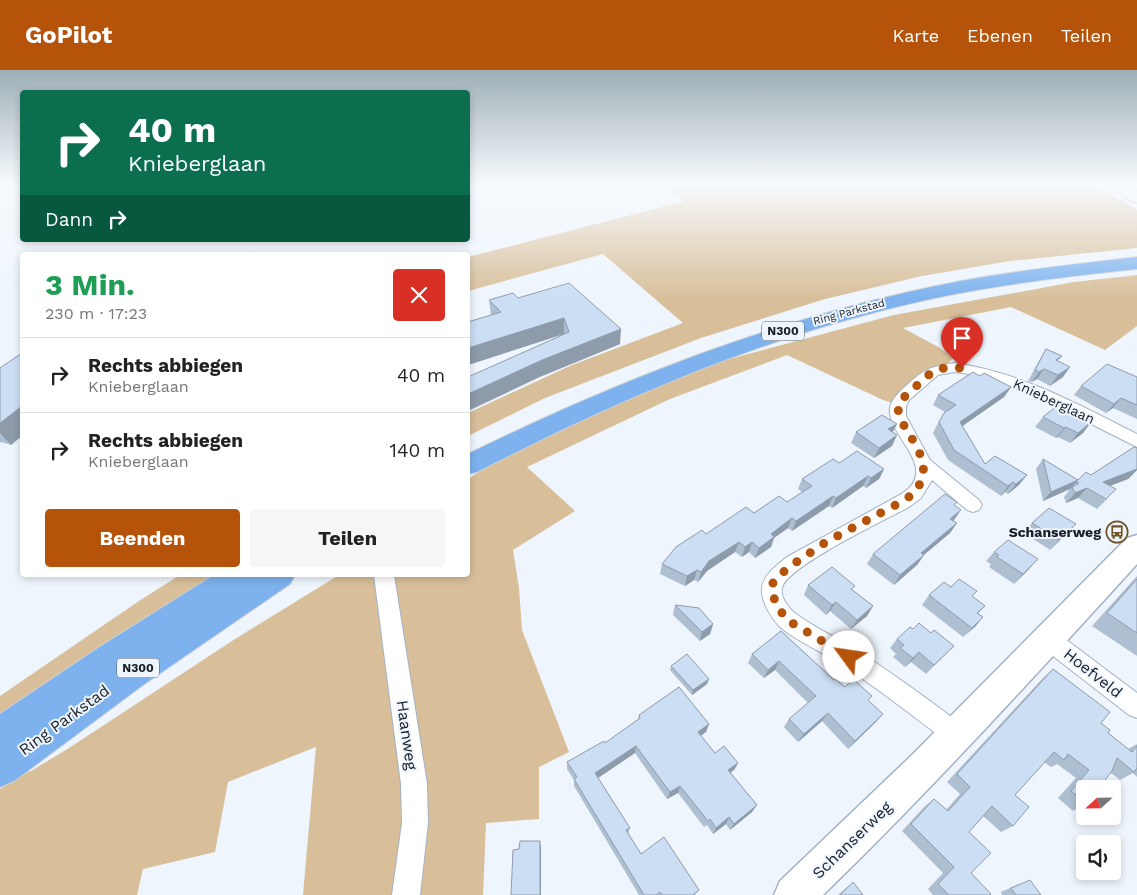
<!DOCTYPE html>
<html lang="de">
<meta charset="utf-8">
<style>
body{margin:0;font-family:"Work Sans",sans-serif;background:#f6f6f6;color:#222;height:100vh;display:flex;flex-direction:column;font-size:19px;white-space:nowrap}
*{box-sizing:border-box;margin:0}
p{font-size:16px;color:#767676}
.icon{flex:none;width:28px;height:28px;fill:none;stroke:currentColor;stroke-width:2;stroke-linecap:round;stroke-linejoin:round}
.map{position:relative;flex:1;overflow:hidden}
.side{position:absolute;left:20px;top:182px;width:450px;height:325px;display:flex;flex-direction:column;background:#fff;border-radius:5px;box-shadow:0 2px 8px #0003}
.side>*{flex:none}
.hud{position:absolute;left:20px;top:20px;width:450px;height:152px;border-radius:5px;box-shadow:0 2px 8px #0003;background:#0b6e4f;color:#fff;overflow:hidden}
.needle{width:32px;rotate:248deg}
.tools{position:absolute;left:1076px;top:710px;display:grid;gap:10px}
.tools a{display:grid;place-items:center;width:45px;height:45px;border-radius:5px;background:#fff;box-shadow:0 2px 8px #0003;font-size:25px}
.pin{position:absolute;display:grid;place-items:center;width:42px;height:42px;color:#fff;margin:-51px -21px;border-radius:50% 50% 50% 0;rotate:-45deg;box-shadow:0 0 5px #0007}
.pin .icon{rotate:45deg}
.me{position:absolute;width:55px;margin:-28px;rotate:301deg;stroke-linejoin:round;filter:drop-shadow(0 0 4px #0008)}
.turn{display:flex;align-items:center;gap:18px;height:105px;padding:0 25px;font-size:22px}
.turn .icon{width:65px;height:65px;stroke-width:2.5}
.turn b{display:block;font-size:35px;line-height:42px}
.then{display:flex;align-items:center;height:48px;padding:0 25px;background:#0003;gap:10px;font-size:19px}
.round{display:grid;place-items:center;flex:none;width:52px;height:52px;border-radius:5px;background:#f6f6f6}
.headline{display:flex;align-items:center;justify-content:space-between;height:85px;padding:0 25px}
h1{font-size:30px;font-weight:700;line-height:38px;color:#1e9e55}
.primary-button{display:flex;gap:10px;margin-top:auto;padding:10px 25px}
.primary-button a{flex:1;height:58px;border-radius:5px;background:#b45309;color:#fff;font-size:20px;font-weight:700;line-height:58px;text-align:center}
.primary-button a+a{background:#f6f6f6;color:#222}
ul{padding:0;list-style:none}
li{display:flex;align-items:center;gap:15px;height:75px;padding:0 25px;border-top:1px solid #e0e0e0}
li div{flex:1}
li b{display:block;font-size:19px}
li em{font-style:normal}
header{display:flex;align-items:center;gap:30px;box-sizing:border-box;height:70px;padding:0 25px;background:#b45309;color:#fff}
header strong{font-size:24px}
nav{display:flex;gap:28px;margin-inline-start:auto;font-size:18px}
.map>svg:first-child{display:block}
</style>
<header>
<strong>GoPilot</strong>
<nav><a>Karte</a><a>Ebenen</a><a>Teilen</a></nav>
</header>
<div class="map">
<svg width="1137" height="825" viewBox="0 0 1137 825">
<rect width="100%" height="100%" fill="#eef5fd"/>
<!-- green -->
<path fill="#d8bf9a" d="M659 114H1095L1137 140V178L1010 191 922 206 825 229 701 268 545 328 468 366V343L572 295 683 253 603 184 468 221V187L685 131Z
M1137 205V256L1105 280 1011 237 903 258 940 278 953 288 948 294 928 299 893 333 883 330 787 285 670 329 527 397 575 441 513 480 519 518 522 560 569 682 539 697V749L486 753 483 825H415L390 505H468V409L494 392 570 353 703 296 894 245 1074 212Z
M180 505H215L0 653V626L139 531Z
M339 505H378L405 738 396 825H303L316 677 228 712 215 782 143 799 137 825H0V719L19 705 31 701 69 678 235 569Z"/>
<g fill="none" stroke-linecap="round" stroke-linejoin="round">
<!-- street casing -->
<g stroke="#a2b2c4" stroke-width="2">
<path id="street" d="M954 293C1020 302 1078 334 1137 364V377L1031 324 977 305 954 302 938 305 909 330 906 336V346L930 390 979 430 982 435 979 440 973 442 967 440 932 410 921 428 909 437C883 451 795 493 783 515 778 525 788 538 796 544 815 558 838 568 858 581 895 605 931 631 966 658L970 666 966 674 958 678 950 674C914 647 879 619 842 595 823 582 796 571 780 557 772 549 763 534 762 523 760 507 776 496 787 487L896 427C900 425 905 422 909 418 934 393 886 364 890 337 892 329 900 321 906 316 924 299 930 297 954 293Z
M374 505H394L427 714 428 753 420 825H392L402 753 401 714Z
M1048 559 1056 562 1137 623V648L1129 645 1040 576 1037 569 1040 562Z"/>
</g>
<!-- secondary casing -->
<g stroke="#a2b2c4" stroke-width="3">
<path id="secondary" d="M1107 114H1124L1137 122V132L1132 131Z
M1137 465V494C1034 607 932 719 823 825H774L780 811 913 684 1127 468Z"/>
</g>
<!-- highway casing -->
<g stroke="#d1d2d4" stroke-width="2">
<path id="highway" d="M1137 187V199C1050 208 964 219 880 241 739 277 607 335 477 402L468 404V384C625 307 788 244 961 211 1019 200 1078 194 1137 187Z
M214 505H295L290 514 143 615 14 711 0 717V644L98 578Z"/>
</g>
<!-- street -->
<use href="#street" fill="#fff" fill-rule="evenodd"/>
<!-- secondary -->
<use href="#secondary" fill="#fff" fill-rule="evenodd"/>
<!-- highway -->
<use href="#highway" fill="#7db2ee" fill-rule="evenodd"/>
</g>
<!-- wall -->
<path fill="#afbfd2" d="M518 228 620 274 542 306 563 264 468 295V252L491 245 489 230Z
M1046 279 1062 286 1058 291 1063 307 1050 316 1037 309 1032 312 1028 311 1040 289Z
M0 298 11 375 1 372 0 373Z
M980 306 1011 317 1004 327 962 356 985 394 1019 415 1008 424 1005 422 1001 426 948 390 933 363 938 353 945 342 933 335 938 325Z
M1137 307V349L1113 338 1106 343 1074 325 1081 316Z
M1043 347 1091 352 1083 363 1070 373 1058 367 1056 368 1035 357Z
M897 354 893 362 892 376 874 388 851 373 856 362Z
M1137 378V400L1128 409 1110 416 1107 429 1097 439 1078 428 1066 433 1064 427 1070 419 1043 431 1036 399 1043 389 1078 410 1091 405Z
M839 393 884 399 879 409 866 418 863 416 832 438 829 436 792 461 788 458 774 468 771 477 755 488 749 482 742 487 735 482 707 501 698 512 694 510 685 516 660 504 662 494 706 464 754 443 787 432 802 422 798 419 802 409Z
M955 436 954 450 953 451 957 453 950 463 924 485 917 495 894 515 867 494 873 484Z
M1032 453 1066 464 1050 480 1024 463Z
M994 482 1029 499 1014 514 989 497 991 494 986 491Z
M1137 506V586L1092 556Z
M808 515 853 520 873 536 867 546 851 559 830 541 826 545 804 525Z
M951 517 977 521 972 526 985 536 978 543 983 547 963 567 922 535 929 525Z
M675 535 713 554 710 564 700 571 673 545Z
M781 561 834 610 869 631 876 652 848 679 822 651 798 672 784 657 789 649 808 633 775 600 764 608 748 593 752 584Z
M897 569 945 585 926 604 911 592 905 597 893 587 896 584 890 578Z
M671 596 707 614 692 625 670 600Z
M1053 599 1101 653 1108 663 1128 679 1137 674V707L1133 703 1120 710 1111 703 1085 719V734L1073 741 1058 728 1076 708 1057 694 1051 697 1044 692 1015 725 1013 756 1001 762 983 746 969 762 971 803 990 825H933L928 819 943 803 902 761 925 736 934 729 946 740 960 724 947 712 1042 609Z
M639 645 709 654 706 662 701 666 715 683 738 693 734 700 730 702 757 735 752 742 730 760 726 754 713 764 707 755 704 757 678 723 667 729 635 683 598 708 630 758 628 764 641 784 699 820 695 825H639L574 716V710L567 699V692L605 673 638 650Z
M853 812 863 825H838L846 818Z
M1019 814 1041 825H1002L1001 822Z"/>
<!-- shaded-wall -->
<path fill="#8e9bab" d="M564 248V264L468 295V278Z
M621 259 620 274 542 306 468 341V324L542 290Z
M1070 297 1063 307 1050 316 1058 305Z
M1044 299 1037 309 1032 312 1039 302Z
M1011 317 1004 327 954 362 960 352Z
M1121 328 1113 338 1106 343 1114 334Z
M22 336V366L11 375 0 363V353Z
M1091 352 1083 363 1070 373 1078 363Z
M897 354 891 365 888 359Z
M1066 357 1058 367 1056 368 1064 358Z
M897 365 892 376 874 388 879 378Z
M884 399 879 409 866 418 871 408Z
M1137 399V400L1128 409 1094 422 1103 412Z
M1027 405 1019 415 1008 424 1016 414Z
M868 406 863 416 832 438 836 428Z
M1078 410 1070 419 1043 431 1051 422Z
M1013 412 1005 422 1001 426 1008 416Z
M1087 418 1078 428 1066 433 1075 423Z
M833 426 829 436 792 461 796 451Z
M961 440 954 450 943 459 950 449Z
M792 448 788 458 774 468 771 477 755 488 759 478 771 464Z
M957 453 950 463 914 493 921 483Z
M1076 454 1050 480 1059 470Z
M739 472 735 482 707 501 698 512 701 502 709 491Z
M752 472 749 482 742 487 745 477Z
M924 485 917 495 894 515 900 505Z
M1038 489 1029 499 1014 514 1023 504Z
M697 500 694 510 685 516 687 506Z
M836 532 830 541 826 545 832 535Z
M873 536 867 546 851 559 857 550Z
M983 547 975 557 963 567Z
M713 554 710 564 700 571 702 562Z
M919 582 911 592 905 597 913 588Z
M779 591 775 600 764 608 768 600Z
M709 609 707 614 692 625 693 620Z
M828 643 822 651 798 672 804 664Z
M883 644 876 652 848 679 855 671Z
M709 654 706 662 695 669 698 662Z
M636 676 635 683 595 710V703Z
M738 693 734 700 725 707 728 700Z
M680 716 678 723 667 729 670 722Z
M757 735 752 742 730 760 734 754Z
M729 747 726 754 713 764 716 758Z
M540 771 541 777V825H540Z"/>
<!-- building -->
<path fill="#cbdef4" stroke="#8e9bab" d="M569 213 621 259 542 290 468 324V307L569 262 564 248 468 278V252L501 242 489 230 513 223 518 228Z
M1046 279 1062 286 1056 290 1070 297 1058 305 1044 299 1039 302 1035 300Z
M22 283V336L0 353V298Z
M1107 294 1137 307V335L1121 328 1114 334 1081 316Z
M973 302 980 306 984 303 1011 317 960 352 985 394 995 386 1027 405 1016 414 1013 412 1008 416 954 380 939 352 944 343 956 335 938 325Z
M1058 335 1091 352 1078 363 1066 357 1064 358 1043 347Z
M882 345 897 354 888 359 897 365 879 378 856 362Z
M1134 377 1137 378V399L1103 412 1116 419 1106 429 1087 418 1075 423 1072 417 1079 413 1076 412 1086 402 1091 405Z
M857 381 884 399 871 408 868 406 836 428 833 426 796 451 792 448 771 464 774 467 759 478 752 472 745 477 739 472 709 491 701 502 697 500 687 506 662 494 676 477 702 460 706 464 746 437 754 443 779 426 787 432 812 416 802 409 833 389 839 393Z
M1043 389 1078 410 1051 422Z
M945 424 957 432 954 435 961 440 950 449 957 453 921 483 924 485 900 505 873 484Z
M1049 438 1076 454 1059 470 1032 453Z
M1008 470 1038 489 1023 504 997 487 999 485 994 482Z
M832 497 855 516 851 519 873 536 857 550 836 532 832 535 808 515Z
M959 509 977 521 972 526 985 536 977 543 983 547 972 558 929 525 944 512 951 517Z
M1137 509V563L1107 543Z
M675 535 699 538 713 554 702 562Z
M919 553 931 563 934 560 954 576 934 595 919 582 913 588 900 578 904 575 897 569 910 557 913 559Z
M781 561 834 610 835 609 845 617 853 609 872 626 868 630 883 644 855 671 828 643 804 664 789 649 816 626 779 591 768 600 752 584Z
M687 584 709 609 693 620 671 596Z
M1053 599 1110 642 1101 653 1110 660 1108 663 1132 682 1137 676V698L1134 702 1117 688 1112 701 1098 719H1085V732L1071 721 1089 700 1068 684 1064 690 1054 682 1015 725 1029 737 1013 756 992 736 969 762 991 783 971 803 991 824 990 825H949L938 814 954 797 911 754 934 729 948 741 970 717 957 704Z
M679 617 709 654 698 662 715 683 724 676 738 693 728 700 757 735 734 754 729 747 716 758 710 749 708 751 680 716 670 722 636 676 595 703 630 758 626 760 641 784 664 767 699 820 693 825H662L660 822 656 825H644L574 709 577 707 567 692 604 671 605 673 640 648 639 645Z
M520 771H540V825H511L513 780 519 779Z
M1030 810 1041 825H1016L1011 818Z
M853 812 863 825H840Z"/>
<!-- sky -->
<linearGradient id="sky" x2="0" y2="1"><stop stop-color="#9eafb6"/><stop offset="0.5" stop-color="#f7fafe"/><stop offset="1" stop-color="#f7fafe" stop-opacity="0"/></linearGradient>
<rect width="1137" height="229" fill="url(#sky)"/>
<g fill="none" stroke-linecap="round" stroke-linejoin="round">
<!-- route -->
<path stroke="#b45309" stroke-width="9" stroke-dasharray="0 16.2" d="M849 587 787 550 775 533 772 515 775 509 792 495 826 472 905 430C941 403 916 377 899 347L898 337 902 329 933 301 944 298H962"/>
</g>
<!-- icons -->
<defs>
<g id="bus-ring" transform="scale(1.125)"><circle r="9.5" fill="#eef5fd" stroke="#6f5426" stroke-width="1.5"/><path d="M-5-6H5V4H4V6H2V4H-2V6H-4V4H-5ZM-3.5-4V0h7V-4ZM-3.5 1.2v1.5H-2V1.2ZM2 1.2v1.5H3.5V1.2Z" fill="#6f5426"/></g>
</defs>
<g fill-rule="evenodd">
<use href="#bus-ring" x="1117" y="462"/>
</g>
<g text-anchor="middle" dominant-baseline="central" stroke-width="4" stroke-linejoin="round" paint-order="stroke">
<!-- far-street labels -->
<g font-size="11" fill="#191f26" stroke="#eef5fd">
<text transform="translate(849 242) rotate(-15)">Ring Parkstad</text>
</g>
<!-- shield labels -->
<g fill="#eef5fd" stroke="#595f66" stroke-width="1">
<rect x="762" y="251.5" width="42" height="19" rx="4"/>
<rect x="117" y="588.5" width="42" height="19" rx="4"/>
</g>
<g font-size="12" font-weight="bold" fill="#191f26">
<text x="783" y="261">N300</text>
<text x="138" y="598">N300</text>
</g>
<!-- street labels -->
<g font-size="14" fill="#191f26" stroke="#eef5fd">
<text transform="translate(1054 331) rotate(25)">Knieberglaan</text>
</g>
<!-- poi labels -->
<g font-size="14" font-weight="bold" fill="#191f26" stroke="#eef5fd" text-anchor="end">
<text x="1101" y="462">Schanserweg</text>
</g>
<!-- near-street labels -->
<g font-size="16" fill="#191f26" stroke="#eef5fd">
<text transform="translate(1093 603) rotate(38)">Hoefveld</text>
<text transform="translate(64 650) rotate(-36)">Ring Parkstad</text>
<text transform="translate(407 665) rotate(82)">Haanweg</text>
<text transform="translate(852 770) rotate(-44)">Schanserweg</text>
</g>
</g>
</svg>
<div class="tools">
<a><svg class="needle" viewBox="-14 -14 28 28"><path d="M0-13l5 13h-10z" fill="#e53935"/><path d="M0 13l5-13h-10z" fill="#767676"/></svg></a>
<a><svg class="icon" aria-label="sound" viewBox="0 0 24 24"><path d="M4 9h4l5-4v14l-5-4H4zM17 9q2 3 0 6"/></svg></a>
</div>
<div class="pin" style="left:962px;top:298px;background:#d93025"><svg class="icon" aria-label="arrive" viewBox="0 0 24 24"><path d="M6 21V4h12l-3 4 3 4H6"/></svg></div>
<svg class="me" style="left:849px;top:587px" viewBox="-20 -20 40 40"><circle r="19" fill="#fff"/><path d="M0-13L10 11 0 6-10 11z" fill="#b45309"/></svg>
<div class="hud">
<div class="turn"><svg class="icon" aria-label="right" viewBox="0 0 24 24"><path d="M7 20v-9h11M14 6l5 5-5 5"/></svg><div><b>40 m</b>Knieberglaan</div></div>
<div class="then">Dann<svg class="icon" aria-label="right" viewBox="0 0 24 24"><path d="M7 20v-9h11M14 6l5 5-5 5"/></svg></div>
</div>
<section class="side">
<div class="headline"><div><h1>3 Min.</h1><p>230 m · 17:23</p></div><a class="round" style="background:#d93025;color:#fff"><svg class="icon" aria-label="close" viewBox="0 0 24 24"><path d="M6 6l12 12M18 6L6 18"/></svg></a></div>
<ul>
<li><svg class="icon" aria-label="right" viewBox="0 0 24 24"><path d="M7 20v-9h11M14 6l5 5-5 5"/></svg><div><b>Rechts abbiegen</b><p>Knieberglaan</p></div><em>40 m</em></li>
<li><svg class="icon" aria-label="right" viewBox="0 0 24 24"><path d="M7 20v-9h11M14 6l5 5-5 5"/></svg><div><b>Rechts abbiegen</b><p>Knieberglaan</p></div><em>140 m</em></li>
</ul>
<div class="primary-button"><a>Beenden</a><a>Teilen</a></div>
</section>
</div>
